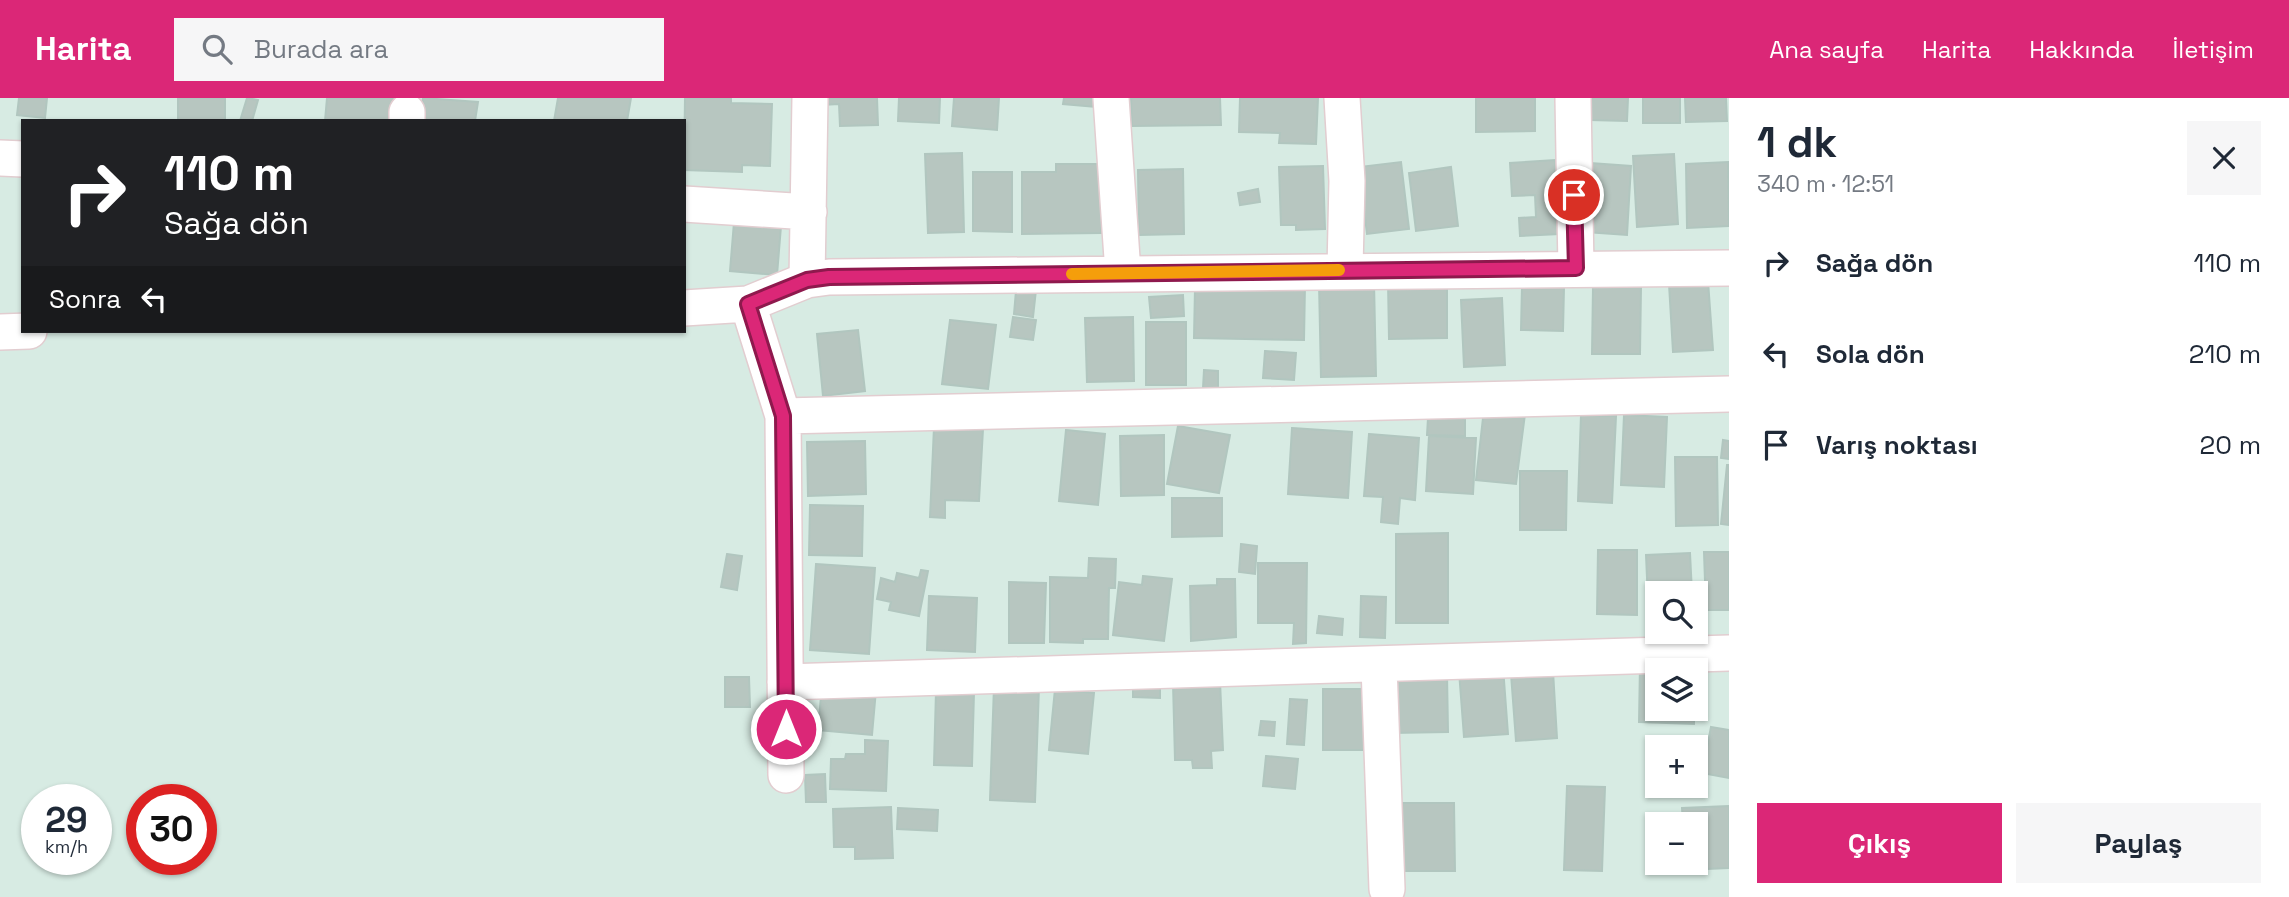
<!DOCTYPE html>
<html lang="tr">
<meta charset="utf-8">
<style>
body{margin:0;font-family:"Space Grotesk",sans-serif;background:#f6f6f7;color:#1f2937;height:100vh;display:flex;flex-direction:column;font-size:26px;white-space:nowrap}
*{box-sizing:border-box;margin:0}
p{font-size:23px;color:#747a83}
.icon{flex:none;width:38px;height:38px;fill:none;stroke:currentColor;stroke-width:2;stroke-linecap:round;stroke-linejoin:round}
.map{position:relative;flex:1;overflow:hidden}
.panel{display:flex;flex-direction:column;background:#fff;width:560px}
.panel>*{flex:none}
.banner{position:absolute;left:21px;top:21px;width:665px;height:214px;border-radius:0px;box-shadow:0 2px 5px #0004;background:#202124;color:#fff;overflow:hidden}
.fabs{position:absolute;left:1645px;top:483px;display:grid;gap:14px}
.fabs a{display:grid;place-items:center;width:63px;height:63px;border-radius:0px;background:#fff;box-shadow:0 2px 5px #0004;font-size:35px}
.speed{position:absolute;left:21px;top:686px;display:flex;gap:14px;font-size:35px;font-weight:700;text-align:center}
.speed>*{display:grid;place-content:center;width:91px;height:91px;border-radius:50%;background:#fff;box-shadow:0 2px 5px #0004;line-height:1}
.speed small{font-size:18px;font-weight:400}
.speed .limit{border:10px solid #d22;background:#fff;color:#111}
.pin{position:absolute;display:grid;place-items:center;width:60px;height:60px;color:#fff;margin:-30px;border:4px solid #fff;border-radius:50%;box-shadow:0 2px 7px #0007}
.me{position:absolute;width:77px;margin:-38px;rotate:0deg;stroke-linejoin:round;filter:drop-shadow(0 0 5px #0008)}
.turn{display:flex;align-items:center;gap:24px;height:147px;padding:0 28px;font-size:32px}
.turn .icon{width:91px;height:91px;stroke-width:2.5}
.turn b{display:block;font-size:49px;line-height:60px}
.then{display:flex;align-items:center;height:66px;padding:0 28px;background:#0003;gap:14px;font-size:26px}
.round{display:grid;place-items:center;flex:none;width:74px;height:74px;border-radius:0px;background:#f6f6f7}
.headline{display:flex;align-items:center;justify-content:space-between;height:119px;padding:0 28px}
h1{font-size:42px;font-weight:700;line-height:52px}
.button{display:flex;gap:14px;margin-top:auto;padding:14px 28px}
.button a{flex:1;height:80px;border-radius:0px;background:#db2777;color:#fff;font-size:28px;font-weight:700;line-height:80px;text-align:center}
.button a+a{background:#f6f6f7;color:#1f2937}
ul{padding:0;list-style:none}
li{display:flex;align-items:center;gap:21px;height:91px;padding:0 28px}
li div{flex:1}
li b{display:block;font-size:26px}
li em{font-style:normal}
header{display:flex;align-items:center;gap:42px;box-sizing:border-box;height:98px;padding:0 35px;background:#db2777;color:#fff}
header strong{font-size:33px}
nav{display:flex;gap:38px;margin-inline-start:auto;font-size:24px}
.search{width:490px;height:63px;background:#f6f6f7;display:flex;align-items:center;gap:18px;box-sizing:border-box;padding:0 24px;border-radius:0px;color:#747a83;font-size:26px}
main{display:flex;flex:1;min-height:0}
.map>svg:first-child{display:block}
</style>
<header>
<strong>Harita</strong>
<div class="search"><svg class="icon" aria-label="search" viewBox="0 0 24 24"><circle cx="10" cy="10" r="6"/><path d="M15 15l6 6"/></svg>Burada ara</div>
<nav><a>Ana sayfa</a><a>Harita</a><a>Hakkında</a><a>İletişim</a></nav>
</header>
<main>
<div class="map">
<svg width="1729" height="799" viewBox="0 0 1729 799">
<rect width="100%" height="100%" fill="#d7ebe3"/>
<!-- building -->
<path fill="#b7c6c0" stroke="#b1c6bf" stroke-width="2" d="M19 0H47L45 20 17 17Z
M178 0H225V23H178Z
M247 0 258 2 252 23H240Z
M327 0H393L392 23H325Z
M423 0 478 4 475 23H419Z
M558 0H631L627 23H554Z
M685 0H731V5L772 6 770 68 742 67V74L684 72Z
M821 0H877L878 27 840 28 839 6 822 7Z
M899 0H940L939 25 898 23Z
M954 0H999L997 32 952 28Z
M1064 0H1097L1096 9 1063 6Z
M1131 0H1220L1221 27 1132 28Z
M1240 0H1318L1316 46 1279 45 1280 35 1239 34Z
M1476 0H1535V33L1476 34Z
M1591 0H1628L1627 23 1590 22Z
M1643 0H1680V25H1643Z
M1685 0H1726L1727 23 1686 24Z
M962 55 964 134 928 135 925 56Z
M1674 56 1678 126 1637 129 1633 58Z
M1555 62 1559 136 1520 138 1519 120 1536 119 1535 97 1512 98 1510 65Z
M1401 64 1409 131 1367 136 1359 69Z
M1728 64 1729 128 1687 130 1686 66Z
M1590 65 1631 68 1627 137 1586 134Z
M1056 66H1101V135L1022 136V74H1056Z
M1323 68 1325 131 1296 132V127H1281L1279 69Z
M1451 69 1458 128 1416 133 1409 75Z
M1183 71 1184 136 1139 137 1138 72Z
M973 74H1012V134L973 133Z
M1258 91 1260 104 1240 107 1238 95Z
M735 112 782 116 777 177 730 173Z
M1017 181 1037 183 1033 219 1014 216Z
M1388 183H1447V240L1389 241Z
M1708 183 1713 252 1673 254 1669 186Z
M1374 184 1376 278 1321 279 1319 185Z
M1305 186 1304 242 1194 240 1195 190Z
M1522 188 1564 189 1563 233 1521 232Z
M1593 189H1641L1640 256H1592Z
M1183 197 1184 218 1151 220 1149 199Z
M1502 200 1505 267 1464 269 1461 202Z
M1013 219 1036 222 1033 242 1010 239Z
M1133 219 1134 283 1087 284 1085 220Z
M950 222 996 227 988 291 942 286Z
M1146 224H1186V287H1146Z
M858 232 865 293 823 298 817 236Z
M1265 253 1296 255 1294 282 1263 280Z
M1204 272 1218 273V291L1203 290Z
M1484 311 1525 316 1516 386 1476 382Z
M1581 317 1616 318 1612 405 1578 403Z
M1624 317 1667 319 1664 389 1621 387Z
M1428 320 1465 321V338L1427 337Z
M1178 328 1230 337 1219 395 1167 386Z
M934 329 983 331 979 403 945 402V420L930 419Z
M1292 330 1352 334 1348 400 1288 396Z
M1066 332 1105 336 1098 407 1059 403Z
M1369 336 1419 340 1415 402 1400 400 1398 426 1381 424 1383 399 1364 398Z
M1164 337V397L1121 398 1120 338Z
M1429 338 1476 340 1473 396 1426 393Z
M1723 342 1729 343V361L1721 360Z
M865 343 866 396 808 398 807 344Z
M1675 359H1717L1718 427 1676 428Z
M1727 367H1729V427L1721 426Z
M1520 373H1567L1566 432H1520Z
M1172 400H1222V438L1172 439Z
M810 407 863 408 862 458 809 457Z
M1448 435V525H1396V436Z
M1241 446 1257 448 1255 476 1239 474Z
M1598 452H1637V517L1597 516Z
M1704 454H1729V512H1706Z
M1690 455 1692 495H1657V525H1649L1646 457Z
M727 456 742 458 737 492 721 489Z
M1089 460 1116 461 1115 490H1109L1108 541H1083V545L1050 544V479L1088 480Z
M1258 465H1307L1306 545 1293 546 1294 525H1258Z
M816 466 875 470 869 556 810 552Z
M921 472 928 473 919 518 889 512 891 504 877 501 881 480 895 484 897 475 919 480Z
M1143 478 1172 481 1164 543 1113 537 1119 484 1142 487Z
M1217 481H1235L1236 539 1191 543 1190 488 1217 487Z
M1009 484 1046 485 1044 545H1009Z
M929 498 977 500 975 554 927 552Z
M1361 498 1386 499 1385 540 1360 539Z
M1319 518 1343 521 1342 537 1317 535Z
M1640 566 1657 572V611H1694V626L1639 624Z
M1503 569 1508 636 1464 639 1459 573Z
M1553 573 1557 640 1516 643 1511 576Z
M1447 576 1448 634 1392 635 1390 577Z
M725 579H749L750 609H725Z
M1133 583 1160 584V600L1133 599Z
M1220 583 1223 652 1211 653 1212 670H1193L1192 662H1175L1173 585Z
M822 587 876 592 872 637 818 632Z
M994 588 1039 589 1035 704 990 702Z
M1055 591 1094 595 1088 656 1049 652Z
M1323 591H1366V652H1323Z
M936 593 974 594 972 668 934 667Z
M1290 601 1307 602 1304 647 1287 646Z
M1261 623 1275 624 1274 638 1259 637Z
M1711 629 1729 632V680L1702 675Z
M865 642 888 643 886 693 830 691 831 661H845L846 656H865Z
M1266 658 1298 661 1295 691 1263 688Z
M825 676 826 704H806L805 677Z
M1567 688 1605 689 1602 773 1564 772Z
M1402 705H1454L1455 773H1402Z
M1729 708V770L1685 772 1684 765H1696V726H1683L1682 710Z
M891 709 893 760 855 761V749H834L833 711Z
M898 710 938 712 937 733 897 731Z"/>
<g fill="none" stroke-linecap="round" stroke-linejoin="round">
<!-- minor casing -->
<g stroke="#e2cdd0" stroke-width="38">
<path id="minor" d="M1111 0 1123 175
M1342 0 1347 83 1345 171
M1573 0 1576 170
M407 23V14
M0 60 23 61
M684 106 809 114
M807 182 810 0
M748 206 783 318 786 677
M684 210 748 206 807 182 829 179 1729 170
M0 234 29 233
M783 318 1729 296
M1379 568 1387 791
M785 584 1729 555"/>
</g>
<!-- minor -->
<use href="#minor" stroke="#fff" stroke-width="35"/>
</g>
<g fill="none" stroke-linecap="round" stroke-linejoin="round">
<!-- route casing -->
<g stroke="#8e194d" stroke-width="18">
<path id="route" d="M786 631 783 318 748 206 807 182 829 179 1576 170 1574 97"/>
</g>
<!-- route -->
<use href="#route" stroke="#db2777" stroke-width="12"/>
<!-- slow -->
<path stroke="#f59e0b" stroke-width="12" d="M1072 176 1339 172"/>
</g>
</svg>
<div class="fabs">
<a><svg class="icon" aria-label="search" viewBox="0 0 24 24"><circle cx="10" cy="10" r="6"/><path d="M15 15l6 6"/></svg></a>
<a><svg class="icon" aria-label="layers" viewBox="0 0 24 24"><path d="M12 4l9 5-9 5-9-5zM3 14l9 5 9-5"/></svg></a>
<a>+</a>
<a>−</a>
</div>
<div class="speed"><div>29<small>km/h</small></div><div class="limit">30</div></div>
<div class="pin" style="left:1574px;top:97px;background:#d93025"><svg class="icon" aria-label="arrive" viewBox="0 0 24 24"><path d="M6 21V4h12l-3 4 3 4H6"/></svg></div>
<svg class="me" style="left:786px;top:631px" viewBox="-20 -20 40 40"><circle r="17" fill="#db2777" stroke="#fff" stroke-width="3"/><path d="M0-11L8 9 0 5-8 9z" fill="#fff"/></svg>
<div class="banner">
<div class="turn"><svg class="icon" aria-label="right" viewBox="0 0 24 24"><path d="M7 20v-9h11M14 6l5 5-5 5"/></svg><div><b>110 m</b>Sağa dön</div></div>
<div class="then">Sonra<svg class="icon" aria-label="left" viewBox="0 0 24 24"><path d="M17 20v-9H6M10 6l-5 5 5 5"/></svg></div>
</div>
</div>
<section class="panel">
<div class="headline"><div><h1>1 dk</h1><p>340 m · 12:51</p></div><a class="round"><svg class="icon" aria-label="close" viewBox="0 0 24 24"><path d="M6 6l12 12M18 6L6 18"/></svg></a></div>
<ul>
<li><svg class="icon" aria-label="right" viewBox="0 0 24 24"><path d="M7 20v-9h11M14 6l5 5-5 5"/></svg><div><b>Sağa dön</b></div><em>110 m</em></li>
<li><svg class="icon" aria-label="left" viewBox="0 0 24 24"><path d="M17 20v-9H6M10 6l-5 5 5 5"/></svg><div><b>Sola dön</b></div><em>210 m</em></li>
<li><svg class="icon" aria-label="arrive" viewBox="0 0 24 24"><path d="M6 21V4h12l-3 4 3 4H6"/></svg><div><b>Varış noktası</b></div><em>20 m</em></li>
</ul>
<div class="button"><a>Çıkış</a><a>Paylaş</a></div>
</section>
</main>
